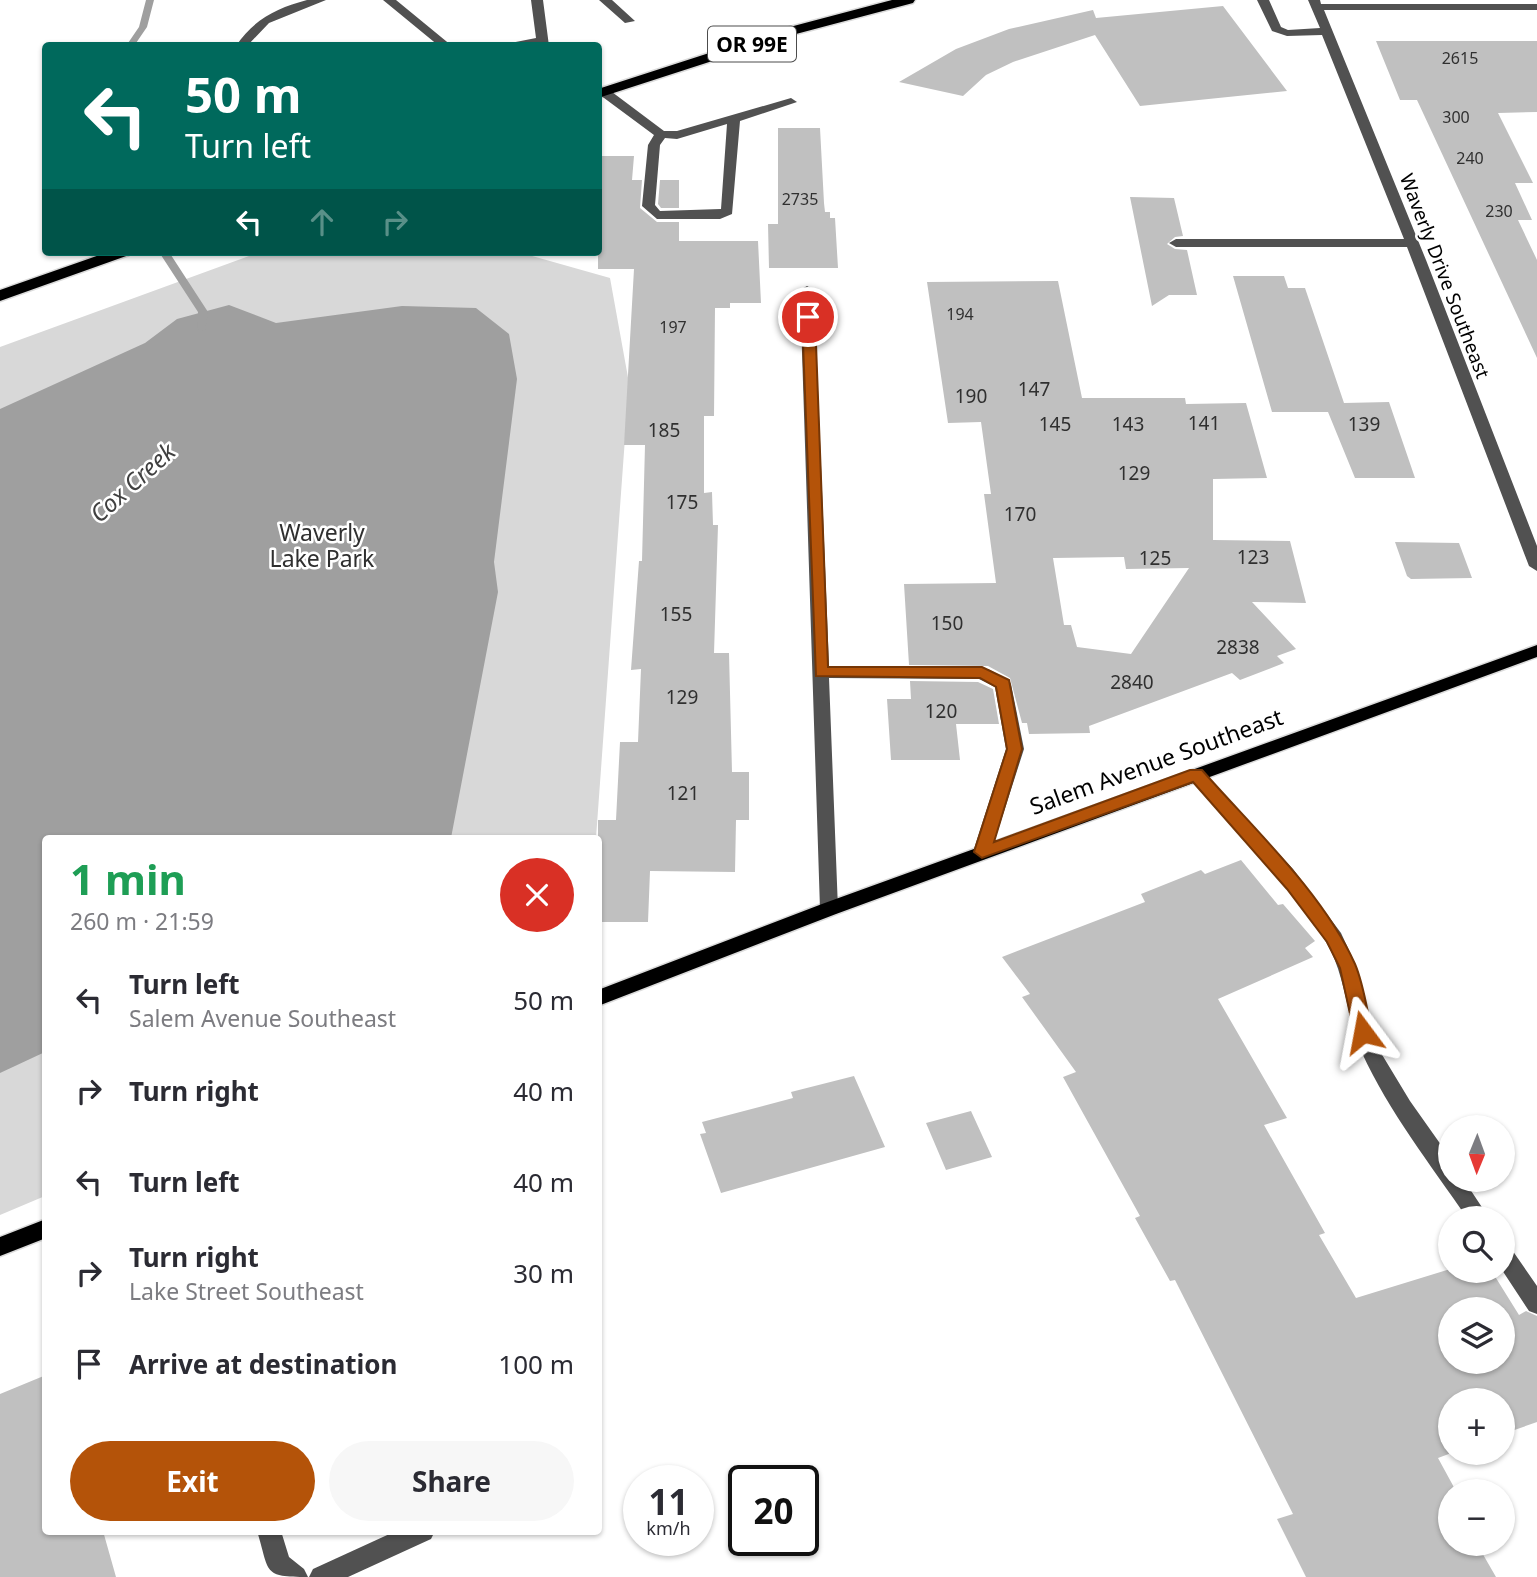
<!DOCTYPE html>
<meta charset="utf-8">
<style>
body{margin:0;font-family:"Noto Sans",sans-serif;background:#f7f7f7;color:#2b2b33;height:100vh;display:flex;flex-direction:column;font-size:26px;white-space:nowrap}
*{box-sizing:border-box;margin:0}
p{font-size:23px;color:#7c7c81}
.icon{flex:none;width:38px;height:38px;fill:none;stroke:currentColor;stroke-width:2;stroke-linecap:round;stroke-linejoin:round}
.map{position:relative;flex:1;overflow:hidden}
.details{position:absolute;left:42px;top:835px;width:560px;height:700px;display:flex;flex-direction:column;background:#fff;border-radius:7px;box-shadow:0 2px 5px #0004}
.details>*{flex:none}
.hud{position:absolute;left:42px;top:42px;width:560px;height:214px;border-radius:7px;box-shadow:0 2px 5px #0004;background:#00695c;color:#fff;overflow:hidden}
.needle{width:46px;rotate:181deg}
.controls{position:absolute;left:1438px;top:1115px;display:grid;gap:14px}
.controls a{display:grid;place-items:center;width:77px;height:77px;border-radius:50%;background:#fff;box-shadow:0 2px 5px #0004;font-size:35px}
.speed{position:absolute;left:623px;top:1465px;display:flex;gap:14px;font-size:35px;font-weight:700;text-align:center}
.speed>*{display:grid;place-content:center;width:91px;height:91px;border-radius:50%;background:#fff;box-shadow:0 2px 5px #0004;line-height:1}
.speed small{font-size:18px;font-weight:400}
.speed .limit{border:4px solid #111;border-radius:10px;background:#fff;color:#111}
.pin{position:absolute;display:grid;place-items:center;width:60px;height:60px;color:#fff;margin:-30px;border:4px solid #fff;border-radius:50%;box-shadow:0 2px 7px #0007}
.me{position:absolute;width:77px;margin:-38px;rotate:347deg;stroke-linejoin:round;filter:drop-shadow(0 0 5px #0008)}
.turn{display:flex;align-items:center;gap:24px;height:147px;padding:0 28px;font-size:32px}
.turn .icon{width:91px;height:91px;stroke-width:2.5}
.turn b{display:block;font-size:49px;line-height:60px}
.lanes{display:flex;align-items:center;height:66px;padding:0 28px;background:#0003;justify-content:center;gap:35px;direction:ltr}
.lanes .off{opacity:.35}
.round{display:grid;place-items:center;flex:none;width:74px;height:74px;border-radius:37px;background:#f7f7f7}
.overview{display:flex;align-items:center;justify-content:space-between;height:119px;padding:0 28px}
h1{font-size:42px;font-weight:700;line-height:52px;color:#1e9e55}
.primary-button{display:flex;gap:14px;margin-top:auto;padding:14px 28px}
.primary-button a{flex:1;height:80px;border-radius:42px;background:#b45309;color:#fff;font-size:28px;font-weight:700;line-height:80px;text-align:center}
.primary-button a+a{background:#f7f7f7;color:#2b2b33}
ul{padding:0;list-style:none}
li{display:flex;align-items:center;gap:21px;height:91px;padding:0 28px}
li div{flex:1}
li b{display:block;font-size:26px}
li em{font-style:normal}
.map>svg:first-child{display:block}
</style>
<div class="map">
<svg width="1537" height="1577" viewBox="0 0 1537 1577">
<rect width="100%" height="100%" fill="#fff"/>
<!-- green -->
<path fill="#d8d8d8" d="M260 252H518L610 278 629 383 596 838H46L45 1196 0 1215V347Z"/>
<!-- water -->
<path fill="#9f9f9f" d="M229 305 276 323 402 306 476 308 509 334 517 379 494 562 498 592 451 838H46L45 1052 0 1073V409L145 343 177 319Z"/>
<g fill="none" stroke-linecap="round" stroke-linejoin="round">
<!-- stream -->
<path fill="#9f9f9f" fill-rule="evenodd" d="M146 0H154L147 27 134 46H126L139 27Z
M159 252H169L208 312 205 330 202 331 197 328 198 312Z"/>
</g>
<!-- building -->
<path fill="#c0c0c0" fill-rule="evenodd" d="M1223 6 1287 91 1140 106 1095 35 1013 62 986 75 963 96 899 82 956 49 1009 29 1093 10 1096 18Z
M1376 41H1537V112L1498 113 1533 183H1515L1532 220H1518L1537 260V358L1417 100H1400Z
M778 128H820L824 203 825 212H830V218H835L838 268H769L768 224H778Z
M598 156H634L632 180H642L640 208 657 222H679V241H758L761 303H730V308H715L714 416H704V493L712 492 713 525H718L714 653H729L732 772H749V820H736L735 872 650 871 648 922H598V820H616L620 742H638L641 669 631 670 639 561H642L645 445H624L634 269H598Z
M660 180H679V208H661L658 204Z
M1130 197 1174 198 1183 236 1175 237 1167 244 1175 249 1187 250 1197 295H1169L1152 306Z
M1233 276H1284L1288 288H1305L1344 403 1389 402 1415 478H1355L1328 412H1272Z
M1058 281 1082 398H1185L1186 404 1246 403 1267 478 1213 479V540L1290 541 1306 603 1252 602 1296 649 1277 656 1284 663 1240 680 1232 673 1089 726 1090 733 1029 734 1027 723H1022L1010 678 988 666 909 665 904 584 996 583 984 494H991L981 422 948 423 927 282ZM1124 557 1126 569 1189 568 1131 654 1077 647 1071 625H1064L1053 558Z
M1395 542 1459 543 1472 578 1411 579 1407 576Z
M910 681 978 682 993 689 999 724H956L960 760H891L887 699H911Z
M1241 860 1278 905 1283 904 1315 941 1305 948 1313 957 1218 999 1287 1118 1264 1125 1325 1233 1319 1235 1356 1298 1447 1270H1491L1519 1315 1526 1311 1537 1316V1422L1503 1434V1400H1451V1452H1454L1438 1458 1456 1491H1448L1451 1497V1544H1477L1496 1577H1306L1277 1519 1293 1514 1175 1280 1170 1281 1135 1218 1140 1216 1063 1077 1076 1072 1022 997 1030 994 1002 957 1145 902 1141 894 1201 870 1205 874ZM1451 1309H1503V1362H1451Z
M854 1076 885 1147 721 1193 700 1134 706 1133 702 1122 793 1098 791 1092Z
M971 1111 992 1157 946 1170 926 1123Z
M46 1375V1531H103L116 1577H0V1394Z"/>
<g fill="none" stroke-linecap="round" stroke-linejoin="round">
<!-- major casing -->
<g stroke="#dbdbdb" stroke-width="3">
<path id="major" d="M1537 645V657L836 914 598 1006V990L822 904Z
M46 1219V1238L0 1256V1237Z"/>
</g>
<!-- highway casing -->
<g stroke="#dbdbdb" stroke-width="3">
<path id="highway" d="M892 0H915L913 3 796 34 598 98V89L786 28Z
M108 252H131L129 255 0 301V290Z"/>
</g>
<!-- minor -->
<path fill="#515151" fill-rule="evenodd" d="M307 0H326L269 23 247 46H236C254 19 277 8 307 0Z
M383 0H396L452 46H439Z
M531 0H543L549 46H496L536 38Z
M599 0H612L635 21 625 23Z
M1257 0H1269L1281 27 1288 30 1320 28 1308 0H1320L1321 4H1537V10H1324L1426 260 1537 546V571L1529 566 1407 247H1176L1169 243 1176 239H1404L1322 35 1287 36 1272 31Z
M600 89H608L664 131H677L791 98 797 102 740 121 732 214 720 219H657L642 206 648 145 654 135 600 95ZM727 124 721 209 660 211 655 205 660 145 665 138 677 139Z
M807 286 814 290 829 666 988 669 1009 680 1011 684 1024 749 991 852 988 857H976L973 852 1006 749 995 687 979 679 829 678 838 909 836 914H822L820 909 800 290Z
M1196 769 1202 771 1293 869 1341 933 1354 961 1370 1023 1381 1053 1410 1101 1451 1159V1180H1464L1489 1218H1467C1431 1165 1389 1112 1362 1053 1346 1017 1346 975 1326 942 1290 881 1237 832 1190 779L1187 775 1190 771Z
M1503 1245 1510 1247 1537 1286V1314L1529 1311 1502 1270Z
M257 1531H281L289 1557 304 1569 308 1577C262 1577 270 1573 257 1531Z
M396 1531H435L431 1539 348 1577H309L313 1569Z"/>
<!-- major -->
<use href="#major" fill="#000" fill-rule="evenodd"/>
<!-- highway -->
<use href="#highway" fill="#000" fill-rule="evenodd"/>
</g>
<!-- route -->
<path fill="#b45309" stroke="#753606" stroke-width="2" d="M808 314 815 317 828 667H982L1009 680 1022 749 994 842 1190 770H1202C1254 829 1323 893 1355 964 1364 985 1367 1011 1372 1032L1369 1038 1363 1040 1357 1038 1354 1032 1340 968 1327 942 1287 889 1193 782 982 858 974 852 1007 749 996 687 980 678 816 676 802 317Z"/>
<g text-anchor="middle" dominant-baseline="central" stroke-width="5" stroke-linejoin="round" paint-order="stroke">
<!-- far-number labels -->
<g font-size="16" fill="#303030">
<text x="1460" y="58">2615</text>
<text x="1456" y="117">300</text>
<text x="1470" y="158">240</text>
<text x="800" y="199">2735</text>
<text x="1499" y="211">230</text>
<text x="960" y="314">194</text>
<text x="673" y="327">197</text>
</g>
<!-- far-street labels -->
<g font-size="19" fill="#000" stroke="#fff">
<text transform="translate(1445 276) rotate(69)">Waverly Drive Southeast</text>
</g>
<!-- number labels -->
<g font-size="19" fill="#303030">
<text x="1034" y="389">147</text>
<text x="971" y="396">190</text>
<text x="1204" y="423">141</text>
<text x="1055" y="424">145</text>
<text x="1128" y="424">143</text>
<text x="1364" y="424">139</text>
<text x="664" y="430">185</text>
<text x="1134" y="473">129</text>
<text x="682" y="502">175</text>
<text x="1020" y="514">170</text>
<text x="1253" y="557">123</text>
<text x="1155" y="558">125</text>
<text x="676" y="614">155</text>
<text x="947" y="623">150</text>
<text x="1238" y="647">2838</text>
<text x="1132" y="682">2840</text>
<text x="682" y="697">129</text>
<text x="941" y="711">120</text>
<text x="683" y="793">121</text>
</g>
<!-- shield labels -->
<rect fill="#fff" stroke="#4c4c4c" stroke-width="2" x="708" y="26.5" width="88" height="35" rx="5"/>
<g font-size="21" font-weight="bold" fill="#000">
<text x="752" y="44">OR 99E</text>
</g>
<!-- park labels -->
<g font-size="23" fill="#2f2f2f" stroke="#fff">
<text x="322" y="532">Waverly<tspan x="322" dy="26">Lake Park</tspan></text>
</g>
<!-- street labels -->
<g font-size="23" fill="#000" stroke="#fff">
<text transform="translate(1156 761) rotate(-20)">Salem Avenue Southeast</text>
</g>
<!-- water labels -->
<g font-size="24" font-style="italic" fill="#404040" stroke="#fff">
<text transform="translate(132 482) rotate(-42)">Cox Creek</text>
</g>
</g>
</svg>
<div class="controls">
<a><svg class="needle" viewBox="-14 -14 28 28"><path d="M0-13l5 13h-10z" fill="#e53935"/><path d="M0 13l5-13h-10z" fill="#7c7c81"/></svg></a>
<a><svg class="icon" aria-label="search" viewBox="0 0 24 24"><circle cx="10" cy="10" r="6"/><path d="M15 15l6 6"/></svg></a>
<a><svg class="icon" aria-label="layers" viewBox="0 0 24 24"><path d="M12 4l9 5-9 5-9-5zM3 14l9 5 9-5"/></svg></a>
<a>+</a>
<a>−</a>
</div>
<div class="speed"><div>11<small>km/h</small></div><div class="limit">20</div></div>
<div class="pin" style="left:808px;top:317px;background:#d93025"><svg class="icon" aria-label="arrive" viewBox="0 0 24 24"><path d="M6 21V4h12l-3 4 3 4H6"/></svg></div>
<svg class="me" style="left:1363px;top:1032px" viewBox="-20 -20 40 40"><path d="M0-17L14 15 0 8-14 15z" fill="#b45309" stroke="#fff" stroke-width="4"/></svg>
<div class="hud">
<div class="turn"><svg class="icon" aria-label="left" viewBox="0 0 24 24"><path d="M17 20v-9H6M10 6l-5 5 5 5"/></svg><div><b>50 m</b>Turn left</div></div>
<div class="lanes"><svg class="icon" aria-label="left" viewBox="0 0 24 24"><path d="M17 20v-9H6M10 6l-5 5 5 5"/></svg><svg class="icon off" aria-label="ahead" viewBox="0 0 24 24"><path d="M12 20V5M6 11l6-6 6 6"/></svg><svg class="icon off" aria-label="right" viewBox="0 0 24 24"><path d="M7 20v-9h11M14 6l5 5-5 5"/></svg></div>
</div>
<section class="details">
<div class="overview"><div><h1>1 min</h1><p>260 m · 21:59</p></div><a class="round" style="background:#d93025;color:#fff"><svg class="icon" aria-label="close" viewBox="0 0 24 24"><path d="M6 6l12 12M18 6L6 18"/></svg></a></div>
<ul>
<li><svg class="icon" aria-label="left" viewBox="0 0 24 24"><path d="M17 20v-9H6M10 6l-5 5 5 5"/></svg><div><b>Turn left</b><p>Salem Avenue Southeast</p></div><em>50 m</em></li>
<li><svg class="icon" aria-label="right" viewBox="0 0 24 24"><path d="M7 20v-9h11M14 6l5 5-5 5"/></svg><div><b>Turn right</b></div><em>40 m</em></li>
<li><svg class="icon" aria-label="left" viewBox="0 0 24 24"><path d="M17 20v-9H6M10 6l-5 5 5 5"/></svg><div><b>Turn left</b></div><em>40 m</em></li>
<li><svg class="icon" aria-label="right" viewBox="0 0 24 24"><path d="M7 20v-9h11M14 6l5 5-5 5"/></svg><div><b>Turn right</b><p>Lake Street Southeast</p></div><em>30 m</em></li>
<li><svg class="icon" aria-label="arrive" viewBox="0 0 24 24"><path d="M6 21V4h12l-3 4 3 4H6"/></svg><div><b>Arrive at destination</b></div><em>100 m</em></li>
</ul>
<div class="primary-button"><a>Exit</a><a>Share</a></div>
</section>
</div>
